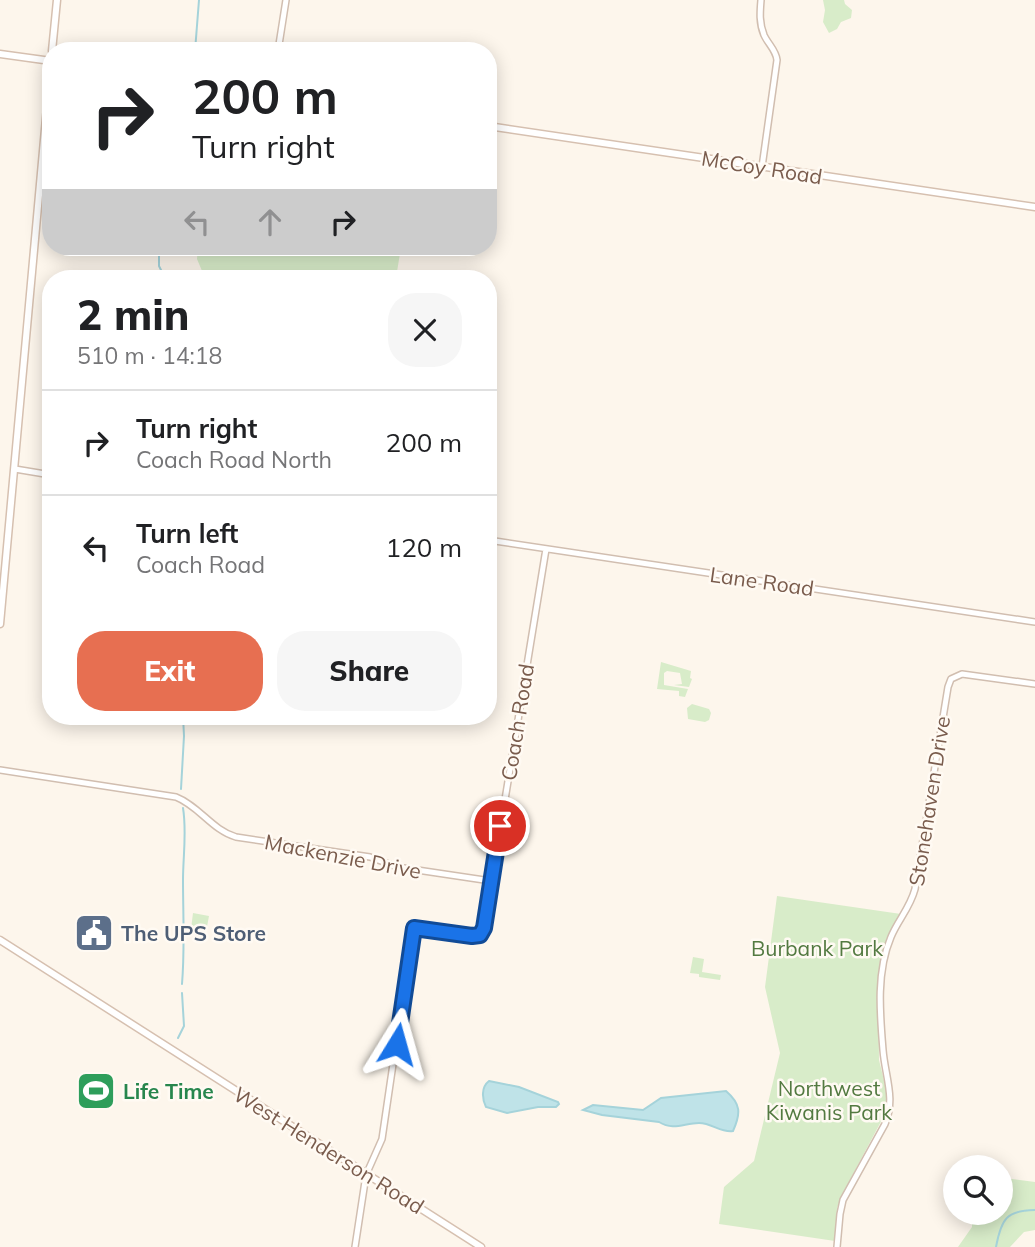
<!DOCTYPE html>
<meta charset="utf-8">
<style>
body{margin:0;font-family:Mulish,sans-serif;background:#f6f6f6;color:#202124;height:100vh;display:flex;flex-direction:column;font-size:26px;white-space:nowrap}
*{box-sizing:border-box;margin:0}
p{font-size:23px;color:#757577}
.icon{flex:none;width:38px;height:38px;fill:none;stroke:currentColor;stroke-width:2;stroke-linecap:round;stroke-linejoin:round}
.map{position:relative;flex:1;overflow:hidden}
.details{position:absolute;left:42px;top:270px;width:455px;height:455px;display:flex;flex-direction:column;background:#fff;border-radius:28px;box-shadow:0 4px 18px #0003}
.details>*{flex:none}
.top-card{position:absolute;left:42px;top:42px;width:455px;height:214px;border-radius:28px;box-shadow:0 4px 18px #0003;background:#fff;color:#202124;overflow:hidden}
.controls{position:absolute;left:943px;top:1155px;display:grid;gap:14px}
.controls a{display:grid;place-items:center;width:70px;height:70px;border-radius:50%;background:#fff;box-shadow:0 4px 18px #0003;font-size:35px}
.pin{position:absolute;display:grid;place-items:center;width:60px;height:60px;color:#fff;margin:-30px;border:4px solid #fff;border-radius:50%;box-shadow:0 2px 7px #0007}
.me{position:absolute;width:77px;margin:-38px;rotate:8deg;stroke-linejoin:round;filter:drop-shadow(0 0 5px #0008)}
.turn{display:flex;align-items:center;gap:24px;height:147px;padding:0 35px;font-size:32px}
.turn .icon{width:91px;height:91px;stroke-width:2.5}
.turn b{display:block;font-size:49px;line-height:60px}
.lanes{display:flex;align-items:center;height:66px;padding:0 35px;background:#0003;justify-content:center;gap:35px;direction:ltr}
.lanes .off{opacity:.35}
.round{display:grid;place-items:center;flex:none;width:74px;height:74px;border-radius:28px;background:#f6f6f6}
.summary{display:flex;align-items:center;justify-content:space-between;height:119px;padding:0 35px}
h1{font-size:42px;font-weight:800;line-height:52px}
.cta{display:flex;gap:14px;margin-top:auto;padding:14px 35px}
.cta a{flex:1;height:80px;border-radius:28px;background:#e76f51;color:#fff;font-size:28px;font-weight:800;line-height:80px;text-align:center}
.cta a+a{background:#f6f6f6;color:#202124}
ul{padding:0;list-style:none}
li{display:flex;align-items:center;gap:21px;height:105px;padding:0 35px;border-top:2px solid #e0e0e0}
li div{flex:1}
li b{display:block;font-size:26px}
li em{font-style:normal}
.map>svg:first-child{display:block}
</style>
<div class="map">
<svg width="1035" height="1247" viewBox="0 0 1035 1247">
<rect width="100%" height="100%" fill="#fdf6ec"/>
<!-- green -->
<path fill="#d8ecc9" d="M823 0H844L845 4 852 10 851 18 841 22 837 29 829 33 823 22 825 10Z
M198 247H401L396 278H205L197 259Z
M661 662 691 671 690 678 692 679 689 687 674 685 682 684 680 673 667 671 664 673V685L688 689 685 697 679 696V691L657 689Z
M692 704 709 709 711 713 709 720 705 722 688 719 687 708Z
M777 896 901 914 887 937 878 976 879 1060 888 1097 886 1112 842 1195 837 1208 835 1241 719 1224 724 1187 754 1161 780 1053 765 987Z
M193 913 209 916 206 932 191 929Z
M693 957 704 959 702 972 721 975 720 980 699 977V974L690 973Z
M1012 1179 1035 1182V1230L1024 1232 1010 1247H958L972 1227V1213H1001V1181Z"/>
<!-- water -->
<path fill="#bfe3e8" stroke="#a5d3da" stroke-width="2" d="M489 1081 519 1087 558 1102 559 1104 556 1107H538L507 1113 486 1107C482 1099 481 1087 489 1081Z
M726 1091C741 1104 741 1113 733 1131 721 1133 712 1123 699 1123 684 1123 674 1131 659 1122L602 1115 583 1110 593 1105 643 1110 661 1098Z"/>
<g fill="none" stroke-linecap="round" stroke-linejoin="round">
<!-- stream -->
<path stroke="#a5d3da" stroke-width="2" d="M195 51 199 0
M159 247V266L165 278
M181 789 184 736 183 716
M182 984C185 949 183 915 183 880 183 856 187 832 183 808
M178 1038 184 1026 182 993
M996 1247C1001 1220 1006 1210 1035 1210"/>
<!-- tertiary casing -->
<g stroke="#d1beb0" stroke-width="8">
<path id="tertiary" d="M761 0C760 12 759 23 764 35 768 44 776 50 777 60L762 167
M278 51 286 0
M15 469 51 475
M488 540 1035 622
M0 770 176 797C199 806 212 830 236 837L370 857 397 867 491 881
M355 1247 366 1175 382 1139 413 928 476 936 480 935 484 928 546 549
M837 1247 840 1214 843 1200 885 1124C896 1099 885 1076 883 1050 880 1014 876 972 891 937 898 920 910 908 915 889L948 687 951 679 962 674 1035 684"/>
</g>
<!-- secondary casing -->
<g stroke="#d6c0b0" stroke-width="9">
<path id="secondary" d="M52 51 57 0
M0 54 51 61
M488 126 1035 207
M0 624 51 63
M0 940 481 1247"/>
</g>
<!-- tertiary -->
<use href="#tertiary" stroke="#fff" stroke-width="5"/>
<!-- secondary -->
<use href="#secondary" stroke="#fff" stroke-width="6"/>
</g>
<g fill="none" stroke-linecap="round" stroke-linejoin="round">
<!-- route casing -->
<g stroke="#114b97" stroke-width="18">
<path id="route" d="M397 1044 414 928 472 936 480 935 484 928 500 826"/>
</g>
<!-- route -->
<use href="#route" stroke="#1a73e8" stroke-width="12"/>
</g>
<!-- icons -->
<defs>
<g id="civic-square" transform="scale(2.0125)"><rect x="-9" y="-9" width="18" height="18" rx="4" fill="#5c6f8a" stroke="#fffaf3"/><path d="M-.6-6.5H3V-4.5H.6V-3L4-1V1h2V6H-6V1h2V-1L-.6-3ZM-1.2 2.5V6h2.4V2.5Z" fill="#fff"/></g>
<g id="stadium-square" transform="scale(2.0125)"><rect x="-9" y="-9" width="18" height="18" rx="4" fill="#2e9e5b" stroke="#fffaf3"/><path d="M0-5a6.5 5 0 1 0 0 10a6.5 5 0 1 0 0-10ZM-3.5-1.8h7v3.6h-7Z" fill="#fff"/></g>
</defs>
<g fill-rule="evenodd">
<use href="#civic-square" x="94" y="933"/>
<use href="#stadium-square" x="96" y="1091"/>
</g>
<g text-anchor="middle" dominant-baseline="central" stroke-width="5" stroke-linejoin="round" paint-order="stroke">
<!-- street labels -->
<g font-size="21" fill="#7a5c4d" stroke="#fffaf3">
<text transform="translate(762 167) rotate(9)">McCoy Road</text>
<text transform="translate(762 581) rotate(8)">Lane Road</text>
<text transform="translate(517 722) rotate(-81)">Coach Road</text>
<text transform="translate(929 801) rotate(-81)">Stonehaven Drive</text>
<text transform="translate(343 856) rotate(11)">Mackenzie Drive</text>
<text transform="translate(329 1150) rotate(32)">West Henderson Road</text>
</g>
<!-- service labels -->
<g font-size="21" font-weight="bold" fill="#4e5e75" stroke="#fffaf3" text-anchor="start">
<text x="121" y="933">The UPS Store</text>
</g>
<!-- park labels -->
<g font-size="21" fill="#537a41" stroke="#fffaf3">
<text x="817" y="948">Burbank Park</text>
<text x="829" y="1088">Northwest<tspan x="829" dy="24">Kiwanis Park</tspan></text>
</g>
<!-- leisure labels -->
<g font-size="21" font-weight="bold" fill="#27864d" stroke="#fffaf3" text-anchor="start">
<text x="123" y="1091">Life Time</text>
</g>
</g>
</svg>
<div class="controls">
<a><svg class="icon" aria-label="search" viewBox="0 0 24 24"><circle cx="10" cy="10" r="6"/><path d="M15 15l6 6"/></svg></a>
</div>
<div class="pin" style="left:500px;top:826px;background:#d93025"><svg class="icon" aria-label="arrive" viewBox="0 0 24 24"><path d="M6 21V4h12l-3 4 3 4H6"/></svg></div>
<svg class="me" style="left:397px;top:1044px" viewBox="-20 -20 40 40"><path d="M0-17L14 15 0 8-14 15z" fill="#1a73e8" stroke="#fff" stroke-width="4"/></svg>
<div class="top-card">
<div class="turn"><svg class="icon" aria-label="right" viewBox="0 0 24 24"><path d="M7 20v-9h11M14 6l5 5-5 5"/></svg><div><b>200 m</b>Turn right</div></div>
<div class="lanes"><svg class="icon off" aria-label="left" viewBox="0 0 24 24"><path d="M17 20v-9H6M10 6l-5 5 5 5"/></svg><svg class="icon off" aria-label="ahead" viewBox="0 0 24 24"><path d="M12 20V5M6 11l6-6 6 6"/></svg><svg class="icon" aria-label="right" viewBox="0 0 24 24"><path d="M7 20v-9h11M14 6l5 5-5 5"/></svg></div>
</div>
<section class="details">
<div class="summary"><div><h1>2 min</h1><p>510 m · 14:18</p></div><a class="round"><svg class="icon" aria-label="close" viewBox="0 0 24 24"><path d="M6 6l12 12M18 6L6 18"/></svg></a></div>
<ul>
<li><svg class="icon" aria-label="right" viewBox="0 0 24 24"><path d="M7 20v-9h11M14 6l5 5-5 5"/></svg><div><b>Turn right</b><p>Coach Road North</p></div><em>200 m</em></li>
<li><svg class="icon" aria-label="left" viewBox="0 0 24 24"><path d="M17 20v-9H6M10 6l-5 5 5 5"/></svg><div><b>Turn left</b><p>Coach Road</p></div><em>120 m</em></li>
</ul>
<div class="cta"><a>Exit</a><a>Share</a></div>
</section>
</div>
